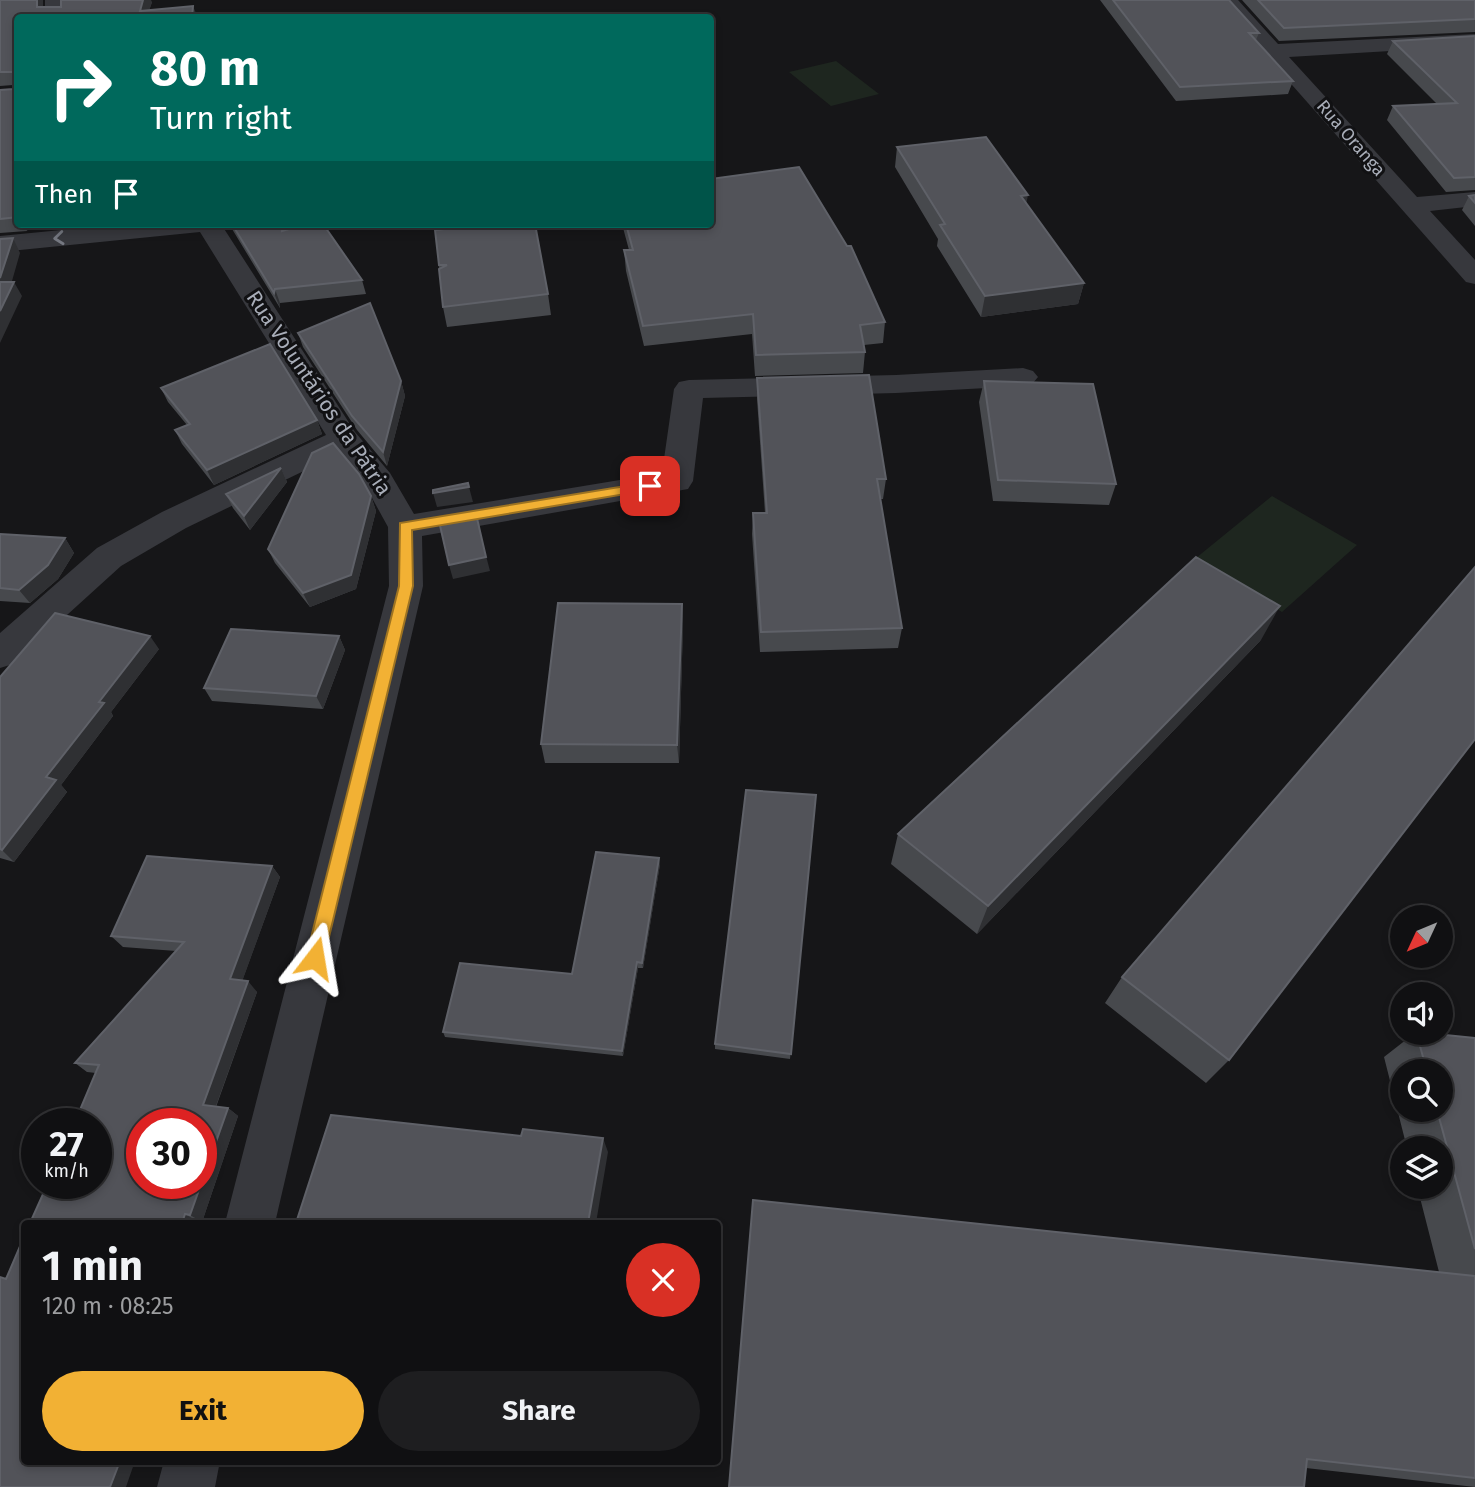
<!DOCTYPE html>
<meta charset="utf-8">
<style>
body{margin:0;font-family:"Fira Sans",sans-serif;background:#1e1e20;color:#f1f3f6;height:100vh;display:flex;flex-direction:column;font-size:26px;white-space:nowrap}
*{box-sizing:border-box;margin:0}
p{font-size:23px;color:#9c9d9f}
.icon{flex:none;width:38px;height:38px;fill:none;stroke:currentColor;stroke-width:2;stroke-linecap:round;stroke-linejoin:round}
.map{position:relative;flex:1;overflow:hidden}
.sheet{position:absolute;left:21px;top:1220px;width:700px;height:245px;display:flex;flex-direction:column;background:#101012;border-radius:7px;box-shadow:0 4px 10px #0003,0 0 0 2px #303032}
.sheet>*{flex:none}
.guide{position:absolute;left:14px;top:14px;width:700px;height:214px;border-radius:7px;box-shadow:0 4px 10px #0003,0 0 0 2px #303032;background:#00695c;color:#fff;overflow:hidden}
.needle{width:46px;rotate:226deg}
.tools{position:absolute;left:1390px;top:905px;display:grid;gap:14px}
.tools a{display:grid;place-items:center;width:63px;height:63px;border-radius:50%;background:#101012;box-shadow:0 4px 10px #0003,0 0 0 2px #303032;font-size:35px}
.speed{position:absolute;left:21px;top:1108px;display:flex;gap:14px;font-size:35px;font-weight:700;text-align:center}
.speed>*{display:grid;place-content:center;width:91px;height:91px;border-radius:50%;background:#101012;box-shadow:0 4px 10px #0003,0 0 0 2px #303032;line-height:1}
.speed small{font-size:18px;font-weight:400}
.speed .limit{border:10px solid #d22;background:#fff;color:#111}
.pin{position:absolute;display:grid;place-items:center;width:60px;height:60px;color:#fff;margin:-30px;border-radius:14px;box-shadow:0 4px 10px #0006}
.me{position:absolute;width:77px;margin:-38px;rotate:14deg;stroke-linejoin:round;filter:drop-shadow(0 0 5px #0008)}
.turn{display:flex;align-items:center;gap:24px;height:147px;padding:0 21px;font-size:32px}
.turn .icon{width:91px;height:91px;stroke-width:2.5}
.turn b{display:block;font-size:49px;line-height:60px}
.then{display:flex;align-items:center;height:66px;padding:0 21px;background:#0003;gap:14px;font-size:26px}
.round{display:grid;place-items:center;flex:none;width:74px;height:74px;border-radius:37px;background:#1e1e20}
.overview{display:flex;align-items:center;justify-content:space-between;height:119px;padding:0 21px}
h1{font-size:42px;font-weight:700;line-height:52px}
.cta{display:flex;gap:14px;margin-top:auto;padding:14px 21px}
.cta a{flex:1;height:80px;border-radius:42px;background:#f2b134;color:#111;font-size:28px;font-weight:700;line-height:80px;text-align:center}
.cta a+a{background:#1e1e20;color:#f1f3f6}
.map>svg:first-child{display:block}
</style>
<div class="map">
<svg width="1475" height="1487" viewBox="0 0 1475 1487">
<rect width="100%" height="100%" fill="#161618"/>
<!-- green -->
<path fill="#1e261f" d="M836 61 879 94 831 106 789 72Z
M1272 496 1357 545 1282 612 1196 558Z"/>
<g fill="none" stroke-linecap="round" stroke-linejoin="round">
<!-- minor -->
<path fill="#37383d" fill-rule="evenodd" d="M45 0H65V18H45Z
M1217 0H1238L1278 44 1475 34V46L1289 57 1417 197 1475 192V206L1430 211 1475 260V284L1466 282Z
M123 224H221L355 432 390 473 414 514 662 473 674 389 679 382 689 380 896 375 1023 368 1033 371 1038 377 1033 383 1023 386 896 393 703 398 693 481 688 489 422 536 423 586 275 1223H225L389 586 388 527 366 487 339 454 186 528 121 566 13 664 0 668V633L97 548 162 512 326 435 200 232 0 252V236Z
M164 1461H220L215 1487H157Z"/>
</g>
<!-- wall -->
<path fill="#47494d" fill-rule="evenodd" d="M0 0H43V7L152 2 149 10 198 18H18V224H29L27 231 0 233V90L13 89V85L0 86Z
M1100 0H1229L1259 33 1256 40 1293 81 1288 94 1176 101Z
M1242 0H1475V32L1279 41Z
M1475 36V190L1446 192 1387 120 1393 106 1437 104 1387 54 1393 41Z
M897 147 1026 204 1084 283 1078 304 981 317 937 246 938 239 895 167Z
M1475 195V226L1462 210 1469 196Z
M229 224H289V229L362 280 366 294 280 303V308Z
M622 224H710L885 322 883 343 864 345 865 352 863 373 755 376 752 334 644 346 626 271 624 250H629Z
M435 230 548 294 551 315 447 327 443 307Z
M298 333 401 381 405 396 387 466 357 430 303 347Z
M757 378 886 479 883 499H880L902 628 898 648 760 652 752 534 753 513H765L757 399Z
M984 381 1116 484 1109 505 993 501 979 402Z
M161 388 317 420 322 434 214 485 182 444 175 430 187 425 168 402Z
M281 468 287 482 250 530 233 508 226 494Z
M371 496 376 511 356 589 310 607 275 563 268 549Z
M0 534 65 538 74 553 58 579 30 603 0 601Z
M682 604 683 624 679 763H545L541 744Z
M339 636 345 650 323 709 212 701 204 688Z
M1261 640 977 934 891 864 898 834Z
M159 649 111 712 113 716 61 785 67 792 14 862 0 858V677Z
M816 795 790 1059 715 1049V1044Z
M660 864 643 968H638L623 1056 445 1037 443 1032 572 974Z
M272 866 280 877 242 981 257 992 216 1107 228 1108 238 1116 202 1222 197 1221 196 1223H30L96 1073 87 1072 75 1063 176 951 123 947 111 936Z
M1122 977 1229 1060 1206 1083 1105 1003Z
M1416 1032 1475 1038V1487L1306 1468 729 1487 1439 1272 1417 1186H1440V1148H1407L1384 1057ZM1402 1071H1440V1110H1402Z"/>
<!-- shaded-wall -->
<path fill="#2f3033" d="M37 0H43V18L37 7Z
M143 0H151L152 2 147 18 140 11Z
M193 6 198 18H192Z
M1028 195 1024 215 1021 196Z
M24 224H29L27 231Z
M283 224H289L287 245 282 231Z
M13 238 20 253 8 295 14 282 22 296 0 343V278Z
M1084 283 1078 304 981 317 985 296Z
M275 289 280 303V308L274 293Z
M401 381 405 396 387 466 383 452Z
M317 420 322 434 214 485 207 470Z
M281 468 287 482 250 530 244 516Z
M469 487 473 502 437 507 433 493Z
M371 496 376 511 356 589 310 607 303 593Z
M479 529 490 571 453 579 449 565Z
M65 538 74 553 58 579 30 603 19 590Z
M682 604 683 624 679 763 677 745Z
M1280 606 1261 640 977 934 988 906Z
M150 636 159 649 111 712 113 716 61 785 67 792 14 862 2 850 46 777 99 702Z
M339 636 345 650 323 709 316 696Z
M659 858 660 864 643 968 642 963Z
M272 866 280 877 239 990 230 979Z
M637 962 638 968 623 1056 622 1051Z
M248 981 257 992 213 1114 203 1105Z
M228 1108 238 1116 202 1222 190 1215Z
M603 1138 608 1152 596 1223H588Z
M185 1214 197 1221 196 1223H182Z
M120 1461H135L126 1487H110Z"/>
<!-- building -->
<path fill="#525359" stroke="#5f6168" stroke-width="2" fill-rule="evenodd" d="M0 0H37V7H61V0H143L140 11 193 6 192 18H18V217L0 219V90L13 89V72H0Z
M1113 0H1229L1259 33H1249L1293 81 1180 87Z
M1258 0H1475V19L1284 28Z
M1475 36V177L1454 178 1393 106 1457 103 1393 41Z
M986 137 1028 195 1021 196 1084 283 985 296 940 225 945 224 897 147Z
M799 167 847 246H851L885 322 860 325 865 352 756 355 753 314 643 326 624 250H633L626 224H710V179Z
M1475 195V203L1469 196Z
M232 224H283L282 231 306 224H323L362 280 275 289 274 293Z
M495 224H535L548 294 443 307 439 269 447 265H439L435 230Z
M13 238 0 278V239Z
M0 282H14L0 311Z
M370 303 401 381 383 452 352 416 298 333Z
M270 344 317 420 207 470 175 430 190 424 161 388Z
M869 375 886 479H877L902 628 761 632 753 513H767L757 378Z
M984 381 1093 384 1116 484 998 480Z
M333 443 359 474 371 496 351 575 303 593 268 549 312 453Z
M281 468 244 516 226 494Z
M468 483 469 487 433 493V490Z
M476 514 486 557 449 565 439 521Z
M0 534 65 538 48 565 19 590 0 588Z
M1196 557 1280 606 988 906 898 834Z
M1475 567V739L1229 1060 1122 977Z
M558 603 682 604 677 745 541 744Z
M55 613 150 636 99 702 104 703 46 777 56 780 2 850 0 849V677Z
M231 629 339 636 316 696 204 688Z
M746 790 816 795 791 1054 715 1044Z
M596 852 659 858 642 963 637 962 622 1051 443 1032 460 963 572 974Z
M147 856 272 866 230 979 248 981 203 1105 228 1108 190 1215 185 1214 182 1223H30L48 1183H96V1124H74L99 1065 75 1063 184 942 111 936ZM142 1124H201V1183H142Z
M1416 1032 1475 1038V1249L1437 1110H1440V1071H1427Z
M331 1115 521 1136 523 1129 603 1138 588 1223H296Z
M753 1200 1475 1276V1478L1307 1459 1304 1487H729Z
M24 1237V1461H120L110 1487H0V1277L6 1279Z"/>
<!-- one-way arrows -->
<defs><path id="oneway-chevron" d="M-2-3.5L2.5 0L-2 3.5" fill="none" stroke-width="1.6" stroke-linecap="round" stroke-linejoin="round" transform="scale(1.75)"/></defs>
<use stroke="#757881" href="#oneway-chevron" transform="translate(59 238) rotate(174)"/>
<!-- route -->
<path fill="#f2b134" stroke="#9d7322" stroke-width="2" d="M650 482 655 483V489L412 530 413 586 324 958 321 964 315 966 309 964 306 958 399 586 400 523Z"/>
<g text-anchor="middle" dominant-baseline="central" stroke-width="6" stroke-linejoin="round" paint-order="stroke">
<!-- far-street labels -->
<g font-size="18" fill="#a8adb8" stroke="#111113">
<text transform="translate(1351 138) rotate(49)">Rua Oranga</text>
</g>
<!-- street labels -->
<g font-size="21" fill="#a8adb8" stroke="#111113">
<text transform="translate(319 393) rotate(56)">Rua Voluntários da Pátria</text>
</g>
</g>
</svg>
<div class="tools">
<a><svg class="needle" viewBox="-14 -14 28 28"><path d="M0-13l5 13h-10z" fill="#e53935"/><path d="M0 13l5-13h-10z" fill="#9c9d9f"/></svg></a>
<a><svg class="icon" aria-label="sound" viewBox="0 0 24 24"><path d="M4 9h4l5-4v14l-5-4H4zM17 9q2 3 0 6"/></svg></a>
<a><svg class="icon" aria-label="search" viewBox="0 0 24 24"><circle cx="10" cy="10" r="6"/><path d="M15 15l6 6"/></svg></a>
<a><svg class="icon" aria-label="layers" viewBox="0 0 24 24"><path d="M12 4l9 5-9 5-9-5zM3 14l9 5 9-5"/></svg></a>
</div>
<div class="speed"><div>27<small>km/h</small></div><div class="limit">30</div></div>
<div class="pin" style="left:650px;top:486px;background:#d93025"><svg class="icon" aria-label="arrive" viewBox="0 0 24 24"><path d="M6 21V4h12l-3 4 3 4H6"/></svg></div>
<svg class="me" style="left:315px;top:958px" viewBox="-20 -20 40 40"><path d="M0-17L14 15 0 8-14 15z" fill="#f2b134" stroke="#fff" stroke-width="4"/></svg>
<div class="guide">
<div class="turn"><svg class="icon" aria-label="right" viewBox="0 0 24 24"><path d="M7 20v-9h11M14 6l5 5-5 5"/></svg><div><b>80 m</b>Turn right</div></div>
<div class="then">Then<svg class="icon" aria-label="arrive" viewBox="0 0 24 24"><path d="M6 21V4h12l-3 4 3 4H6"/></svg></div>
</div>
<section class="sheet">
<div class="overview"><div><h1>1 min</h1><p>120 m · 08:25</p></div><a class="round" style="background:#d93025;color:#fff"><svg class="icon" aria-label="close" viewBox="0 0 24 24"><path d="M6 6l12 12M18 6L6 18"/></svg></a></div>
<div class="cta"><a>Exit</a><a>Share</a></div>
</section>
</div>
